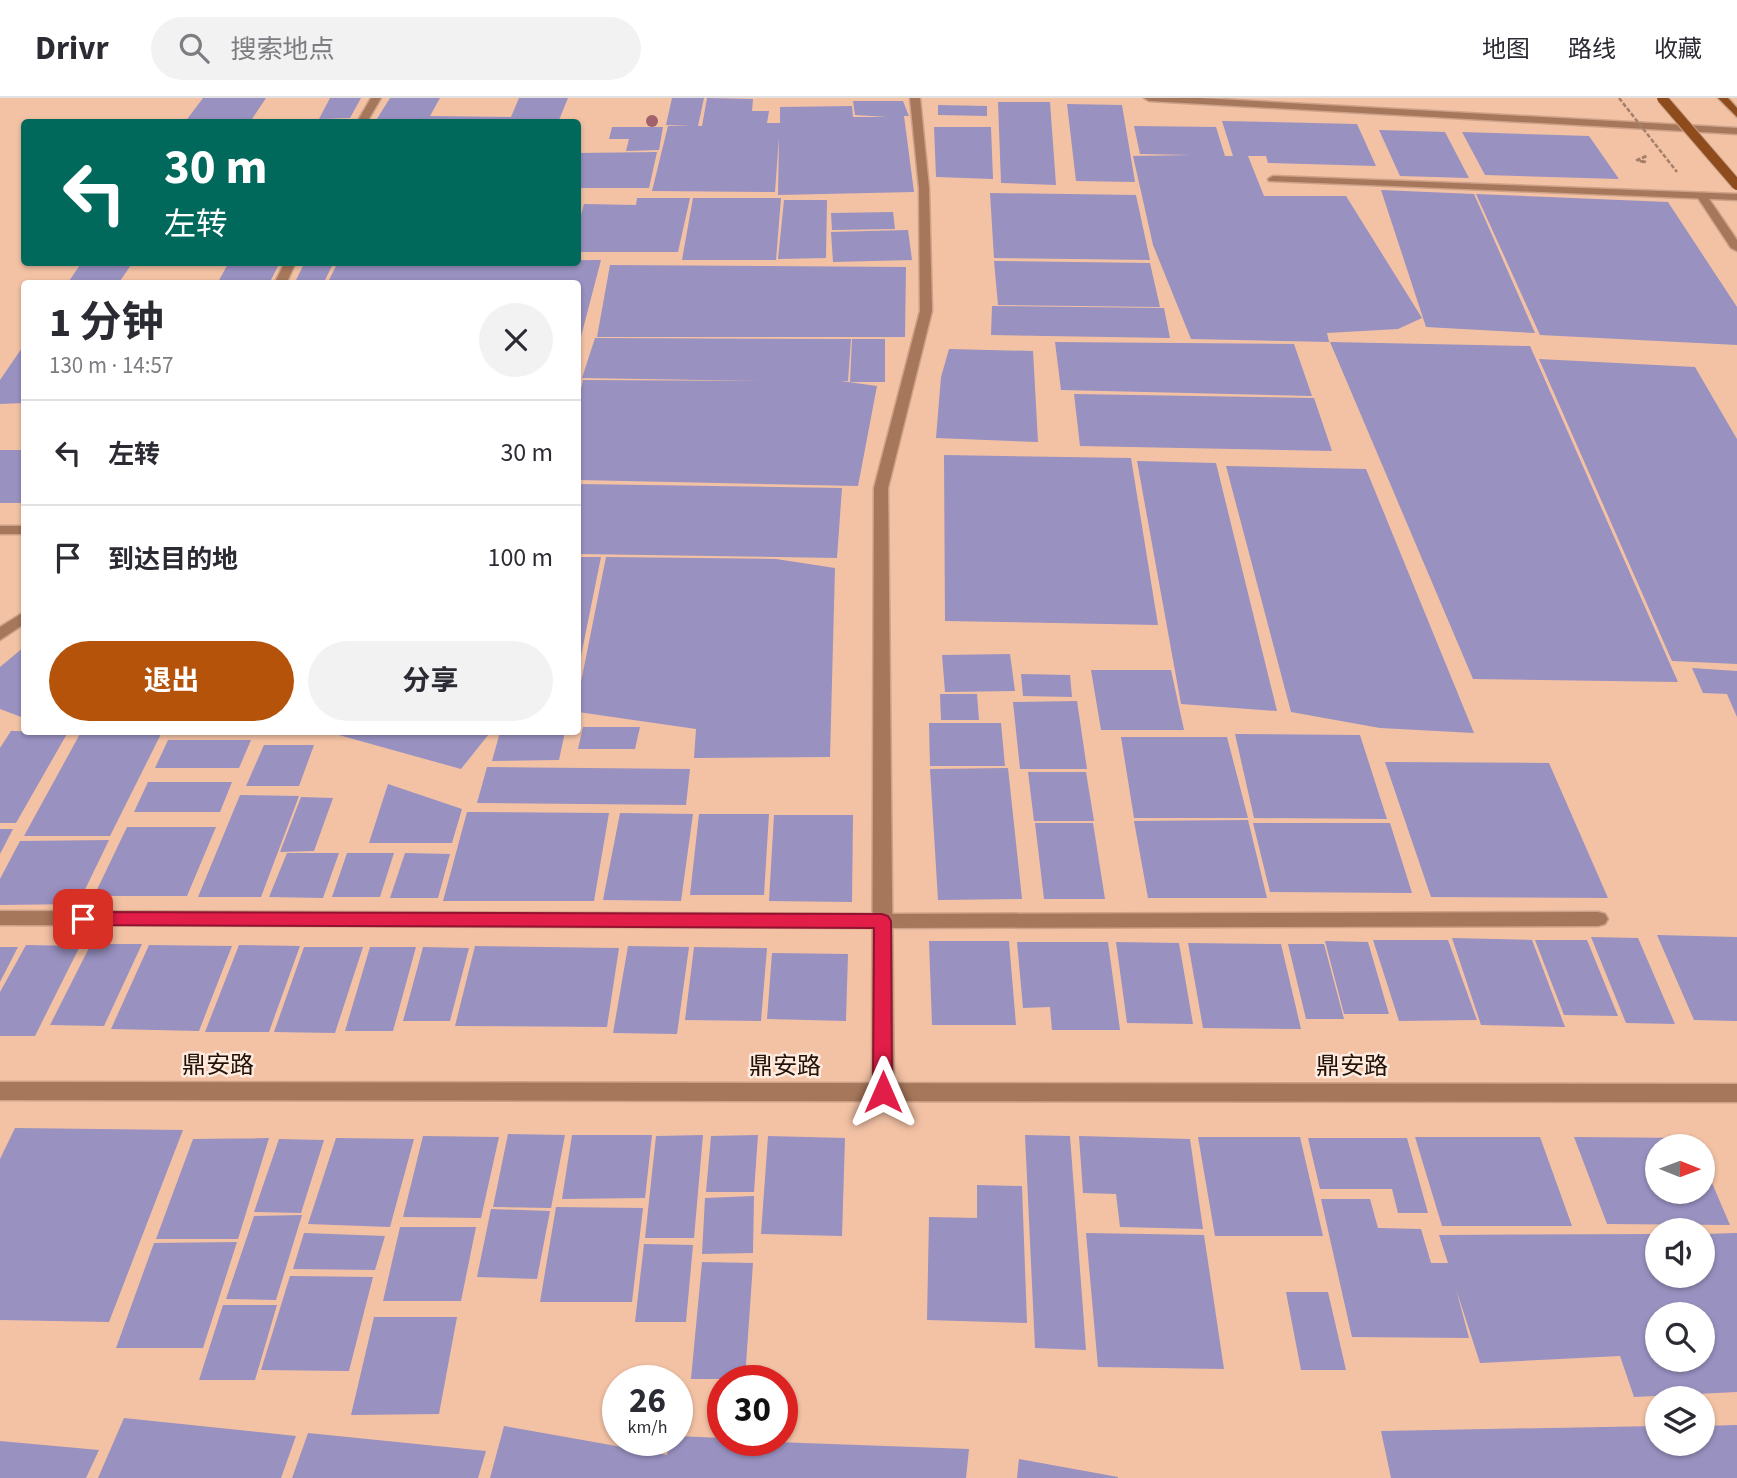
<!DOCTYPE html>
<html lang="zh">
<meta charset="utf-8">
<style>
body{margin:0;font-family:"Source Sans 3","Noto Sans SC",sans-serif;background:#f2f2f3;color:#2b2b33;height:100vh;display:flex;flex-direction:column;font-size:26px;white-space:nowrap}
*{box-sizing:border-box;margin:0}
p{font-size:23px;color:#7c7c81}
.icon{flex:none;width:38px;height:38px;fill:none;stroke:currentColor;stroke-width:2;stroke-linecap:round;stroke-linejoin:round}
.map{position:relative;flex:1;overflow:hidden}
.sheet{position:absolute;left:21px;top:182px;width:560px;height:455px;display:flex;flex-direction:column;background:#fff;border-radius:7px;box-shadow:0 2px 5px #0004}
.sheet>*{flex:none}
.guide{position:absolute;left:21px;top:21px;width:560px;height:147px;border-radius:7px;box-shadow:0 2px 5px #0004;background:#00695c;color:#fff;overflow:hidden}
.needle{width:46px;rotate:91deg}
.controls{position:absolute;left:1645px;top:1036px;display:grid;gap:14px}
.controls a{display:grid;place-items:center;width:70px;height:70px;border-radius:50%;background:#fff;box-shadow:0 2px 5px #0004;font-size:35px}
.speed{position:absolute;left:602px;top:1267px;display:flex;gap:14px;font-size:35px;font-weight:700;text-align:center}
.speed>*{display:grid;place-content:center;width:91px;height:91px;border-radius:50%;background:#fff;box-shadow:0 2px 5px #0004;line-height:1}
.speed small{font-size:18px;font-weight:400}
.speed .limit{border:10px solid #d22;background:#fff;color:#111}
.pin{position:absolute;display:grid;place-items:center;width:60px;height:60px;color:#fff;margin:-30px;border-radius:14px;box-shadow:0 4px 10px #0006}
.me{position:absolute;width:77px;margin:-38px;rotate:0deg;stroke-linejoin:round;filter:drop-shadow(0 0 5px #0008)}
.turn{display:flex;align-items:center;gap:24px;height:147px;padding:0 28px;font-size:32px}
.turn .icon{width:91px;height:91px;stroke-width:2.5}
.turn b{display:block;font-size:49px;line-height:60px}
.round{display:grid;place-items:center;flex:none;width:74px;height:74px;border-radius:37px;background:#f2f2f3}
.overview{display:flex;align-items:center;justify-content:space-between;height:119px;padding:0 28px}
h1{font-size:42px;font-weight:700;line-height:52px}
.cta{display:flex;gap:14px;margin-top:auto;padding:14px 28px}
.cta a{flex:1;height:80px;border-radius:42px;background:#b45309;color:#fff;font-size:28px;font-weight:700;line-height:80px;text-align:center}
.cta a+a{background:#f2f2f3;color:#2b2b33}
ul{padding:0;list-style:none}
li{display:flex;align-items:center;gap:21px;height:105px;padding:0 28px;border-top:2px solid #e1e1e2}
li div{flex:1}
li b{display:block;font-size:26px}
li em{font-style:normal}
header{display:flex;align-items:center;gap:42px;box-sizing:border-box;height:98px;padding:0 35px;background:#fff;border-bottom:2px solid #e1e1e2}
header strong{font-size:33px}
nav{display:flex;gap:38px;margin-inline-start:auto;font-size:24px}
.search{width:490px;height:63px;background:#f2f2f3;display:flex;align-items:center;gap:18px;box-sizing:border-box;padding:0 24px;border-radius:38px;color:#7c7c81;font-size:26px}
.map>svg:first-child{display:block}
</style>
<header>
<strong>Drivr</strong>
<div class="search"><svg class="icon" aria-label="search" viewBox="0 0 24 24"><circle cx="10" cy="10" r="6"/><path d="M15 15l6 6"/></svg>搜索地点</div>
<nav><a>地图</a><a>路线</a><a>收藏</a></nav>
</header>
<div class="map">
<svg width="1737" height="1380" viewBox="0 0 1737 1380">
<rect width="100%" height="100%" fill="#f3c2a5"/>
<!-- building -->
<path fill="#9991c0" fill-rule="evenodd" d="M203 0H266L250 24H185Z
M330 0H361L350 20 319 21Z
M390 0H440L430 18 511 19 519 0H568L559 22 546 21 545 24H375Z
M672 0H704L698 28H702L707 0 753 1 752 13H769L767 25H780V9L852 8 853 19H888L855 17 853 3H903L909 18H904L914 94 778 97 779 39 775 94 652 93 668 28H692L666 27Z
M998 4H1050L1056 87 1001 85Z
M1067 6 1122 7 1135 84 1076 83Z
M938 7 987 8V18L938 17Z
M1222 23 1357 26 1376 68 1268 65 1266 58H1248L1264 98H1346L1422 220 1398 231 1327 235 1329 244 1191 241 1153 147 1133 58 1193 57 1140 56 1134 28 1216 29 1225 58H1233Z
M612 29H663L659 52 626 53 629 41H609Z
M934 29H991L993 81 936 79Z
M1379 32 1445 34 1469 80 1400 78Z
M1462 34 1589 38 1619 81 1485 77Z
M657 54 649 90H578V55Z
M1381 92 1474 96 1535 235 1426 229Z
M990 95 1136 97 1150 162 994 160Z
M1476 96 1668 104 1737 209V247L1540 237Z
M637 100H690L678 154H578V128L584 106 636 107Z
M693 100H781L776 162H682Z
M784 102H827L826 160 778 161Z
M893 114 895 131 832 132 831 115Z
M908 132 912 162 833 164 831 134Z
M601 162 578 250V186H327L338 164Z
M994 163 1150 165 1160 209 998 207Z
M82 164H133L118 186H67Z
M229 164H280L269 186H217Z
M305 164H334L323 186H294Z
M610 167 906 169 905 239H597Z
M992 208 1164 210 1170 240 991 237Z
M595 240 851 241 848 283H841L877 288 858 388 578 382V305L583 282 763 283 582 280Z
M852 241H885V284H850Z
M1055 244 1294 246 1312 298 1061 292Z
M1330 244 1530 248 1678 584 1473 581Z
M24 247V305L0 306V282Z
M949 251 1033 253 1038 344 936 340 941 279Z
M1539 261 1695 269 1737 341V566L1672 563Z
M1074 296 1314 300 1332 353 1080 348Z
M0 352H24V405H0Z
M944 357 1131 360 1158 527 945 523Z
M1137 363 1216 365 1277 613 1181 606Z
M1226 368 1366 371 1474 635 1380 630 1291 614Z
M578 386 842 390 837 460 578 456Z
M578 459H601L579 568 578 567Z
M606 459 776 461 835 470 830 659 694 660 696 631 578 614V599Z
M24 549V620L0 611V569Z
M1010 556 1015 593 945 594 942 557Z
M1692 570 1737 573V619L1727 596 1703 595Z
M1091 572H1171L1184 632H1101Z
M1021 576 1070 577 1072 599 1023 598Z
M940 596H977L979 622H941Z
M1077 603 1087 671H1020L1013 604Z
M929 625H1001L1005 668H930Z
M583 629H640L635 651H578Z
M11 633 68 634 16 725H0V650Z
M81 634H162L110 738H24Z
M328 634H482L489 636 461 671Z
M500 634H565L559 662 492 663Z
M1235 636 1360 637 1387 721 1254 720Z
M1121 639H1227L1248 720H1134Z
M168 642H251L239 670H155Z
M264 647H314L299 688H246Z
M1385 664 1549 665 1608 800 1431 799Z
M487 669 690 671 686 707 477 705Z
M1008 670 1022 801 938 802 930 671Z
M1028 674H1086L1094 723H1034Z
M148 684H232L220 714H134Z
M388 686 462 711 452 745H369Z
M240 697 299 698 261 799H198Z
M301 699 333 700 314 753 280 754Z
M467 714 609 715 594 803H443Z
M620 715 693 716 681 803 603 802Z
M699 716H769L764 797H690Z
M774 717H853L852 804 769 803Z
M1248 722 1267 800H1148L1134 723Z
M1035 725H1093L1105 801H1044Z
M1253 725H1390L1412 795 1270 794Z
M127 729H216L187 798H94Z
M0 731H13L0 756Z
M109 742 78 806 0 807V781L20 743Z
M287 755H339L323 800 269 799Z
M347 755H394L380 799H332Z
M405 755 450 756 438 800H390Z
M1657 837 1737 839V923L1694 922Z
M1591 839 1638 840 1675 926 1626 925Z
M1452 840 1532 842 1565 929 1481 927Z
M1373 842H1448L1477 922 1399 923Z
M1535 842H1587L1618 918 1564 917Z
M929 843H1009L1016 927H932Z
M1325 843 1368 844 1389 916H1344Z
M1017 844H1108L1120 932H1052L1050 909 1023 910Z
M1116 844 1179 845 1193 926 1127 925Z
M1188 845 1281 846 1301 931 1203 930Z
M91 846H142L104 928 50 927Z
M1288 846H1324L1344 921H1306Z
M26 847 80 848 35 938H0V894Z
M149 847 232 848 199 933 111 931Z
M239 847 300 848 269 934H205Z
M475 848 619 850 607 929 455 928Z
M628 848 689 849 677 936 613 935Z
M0 849H18L0 884Z
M304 849H363L335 935 274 934Z
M370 849H416L393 933H345Z
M423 849 469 850 450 923H403Z
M694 849 767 850 761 923 685 922Z
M772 855 848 856 846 923 767 921Z
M15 1030 183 1032 109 1224 0 1222V1061Z
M508 1036 565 1037 551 1110 493 1109Z
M572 1037H652L645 1100 562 1101Z
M703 1037 694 1140H645L656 1038Z
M758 1037 754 1094H706L711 1038Z
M1025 1037 1070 1038 1086 1252 1035 1250Z
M423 1038 499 1039 481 1120 403 1119Z
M768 1038 845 1040 842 1138 761 1136Z
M1079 1038 1190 1041 1203 1131 1120 1129 1116 1096 1083 1095Z
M1198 1039H1300L1323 1138H1215Z
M1415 1039H1540L1572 1128H1442Z
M1574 1039 1692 1040 1696 1048H1657V1094H1703V1064L1730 1127 1607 1126Z
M269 1040 238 1141H156L193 1041Z
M336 1040 414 1041 390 1129 308 1126Z
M1308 1040H1407L1428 1115H1398L1392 1091H1320Z
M279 1041 324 1042 301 1115 254 1114Z
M977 1087 1022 1088 1027 1225 927 1222 929 1119 977 1120Z
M754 1098 753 1155 702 1156 705 1100Z
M1321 1101H1370L1378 1130 1421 1131 1431 1165H1448L1439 1137 1657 1136V1178H1703V1136L1737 1135V1294L1634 1299 1620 1258 1480 1265 1456 1191 1469 1240 1352 1239ZM1657 1216H1703V1262H1657Z
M556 1109 643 1110 632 1204H540Z
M491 1111 550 1113 537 1181 477 1179Z
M302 1117 276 1202 226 1201 254 1118Z
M400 1129H476L461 1203H383Z
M304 1135 385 1138 375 1172 293 1171Z
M1086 1135 1204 1137 1224 1271 1098 1269Z
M237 1144 203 1250H116L154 1145Z
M644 1146 693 1147 686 1224H635Z
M702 1164 753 1165 745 1281H691Z
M290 1178 373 1179 349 1273 261 1272Z
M1286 1194H1328L1346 1272H1301Z
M223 1207H277L255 1282H199Z
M374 1219H457L439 1316 351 1317Z
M124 1320 296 1338 281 1380H98Z
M1737 1327V1380H1391L1381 1333 1657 1328V1346H1703V1328Z
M504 1328 667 1357 670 1342H677V1338L723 1340V1342L969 1351 966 1380H490Z
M308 1335 486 1353 478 1380H292Z
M0 1343 99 1352 86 1380H0Z
M1019 1361 1118 1379V1380H1017Z"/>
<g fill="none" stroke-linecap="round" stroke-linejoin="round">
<!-- service casing -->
<g stroke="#cea289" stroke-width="3">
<path id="service" d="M1273 78 1737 96V102L1269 83 1268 81Z
M0 428H24V436H0Z
M0 813 882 816 1598 814 1605 816 1608 821 1605 826 1598 828 882 830 0 827Z"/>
</g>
<!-- minor casing -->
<g stroke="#cea289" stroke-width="3">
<path id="minor" d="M371 0H381L367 24H357Z
M910 0H920L929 90 932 213 888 390 894 994 890 1000 883 1003 876 1000 872 994 874 390 920 213 919 90Z
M1144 0H1200L1737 30V36L1149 3Z
M1697 95H1705L1737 142V153L1731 150 1696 97Z
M285 164H296L286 186H274Z
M24 514V526L0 542V529Z"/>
</g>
<!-- tertiary casing -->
<g stroke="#cea289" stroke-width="3">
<path id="tertiary" d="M0 984 1737 986V1004L0 1002Z"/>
</g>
<!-- secondary casing -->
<g stroke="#cea289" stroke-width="3">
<path id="secondary" d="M1718 0H1728L1737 10V19Z"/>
</g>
<!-- path -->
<path stroke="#a47f69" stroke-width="2.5" stroke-dasharray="4.5 2" stroke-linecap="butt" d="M1646 58 1637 62 1646 65
M1646 64 1638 62 1647 58"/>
<!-- service -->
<use href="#service" fill="#a6775b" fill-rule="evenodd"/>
<!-- minor -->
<use href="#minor" fill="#a6775b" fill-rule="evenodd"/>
<!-- tertiary -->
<use href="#tertiary" fill="#a6775b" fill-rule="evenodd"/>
<!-- secondary -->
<use href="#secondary" fill="#8e4b1b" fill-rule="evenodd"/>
<!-- secondary-bridge casing -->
<g stroke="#cea289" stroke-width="12" stroke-linecap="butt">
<path id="secondary-bridge" d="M1662 0 1737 87"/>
</g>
<!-- path-bridge -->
<path stroke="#a47f69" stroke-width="2.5" stroke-dasharray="4.5 2" stroke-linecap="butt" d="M1619 0 1677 74"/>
<!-- secondary-bridge -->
<use href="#secondary-bridge" stroke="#8e4b1b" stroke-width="10"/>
</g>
<!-- trees -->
<circle fill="#a1626b" cx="652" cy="23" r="6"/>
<!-- route -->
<path fill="#e11d48" stroke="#92132f" stroke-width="2" d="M83 814 882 816 888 818 891 823 892 994 890 1000 883 1003 876 1000 873 994 874 830 83 827 77 825 74 821 77 816Z"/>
<g text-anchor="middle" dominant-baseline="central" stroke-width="5" stroke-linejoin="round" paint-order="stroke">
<!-- near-street labels -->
<g font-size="24" fill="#231207" stroke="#feeade">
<text x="218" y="967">鼎安路</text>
<text x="785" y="968">鼎安路</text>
<text x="1352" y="968">鼎安路</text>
</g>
</g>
</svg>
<div class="controls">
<a><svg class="needle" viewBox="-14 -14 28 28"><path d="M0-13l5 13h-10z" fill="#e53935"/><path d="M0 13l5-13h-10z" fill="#7c7c81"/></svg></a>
<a><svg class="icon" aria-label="sound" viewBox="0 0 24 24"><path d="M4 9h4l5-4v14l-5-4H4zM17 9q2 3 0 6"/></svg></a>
<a><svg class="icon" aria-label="search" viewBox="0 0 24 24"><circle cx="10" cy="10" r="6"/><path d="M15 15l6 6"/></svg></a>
<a><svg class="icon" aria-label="layers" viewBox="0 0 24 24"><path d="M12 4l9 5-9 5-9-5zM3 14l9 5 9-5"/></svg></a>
</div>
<div class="speed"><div>26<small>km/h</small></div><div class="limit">30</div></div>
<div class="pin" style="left:83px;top:821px;background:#d93025"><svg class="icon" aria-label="arrive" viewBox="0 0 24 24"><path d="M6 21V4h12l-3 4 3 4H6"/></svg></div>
<svg class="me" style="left:883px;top:994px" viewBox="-20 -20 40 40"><path d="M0-17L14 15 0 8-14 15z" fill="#e11d48" stroke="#fff" stroke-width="4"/></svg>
<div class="guide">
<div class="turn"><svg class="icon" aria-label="left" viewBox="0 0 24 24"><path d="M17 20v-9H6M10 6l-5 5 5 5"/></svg><div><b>30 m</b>左转</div></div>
</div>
<section class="sheet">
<div class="overview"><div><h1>1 分钟</h1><p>130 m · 14:57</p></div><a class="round"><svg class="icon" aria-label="close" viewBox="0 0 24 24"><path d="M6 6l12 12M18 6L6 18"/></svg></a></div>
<ul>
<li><svg class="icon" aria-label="left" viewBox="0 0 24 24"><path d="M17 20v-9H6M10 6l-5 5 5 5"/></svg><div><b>左转</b></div><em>30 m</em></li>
<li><svg class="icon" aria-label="arrive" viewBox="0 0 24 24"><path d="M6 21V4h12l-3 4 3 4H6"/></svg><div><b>到达目的地</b></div><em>100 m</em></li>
</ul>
<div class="cta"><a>退出</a><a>分享</a></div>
</section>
</div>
